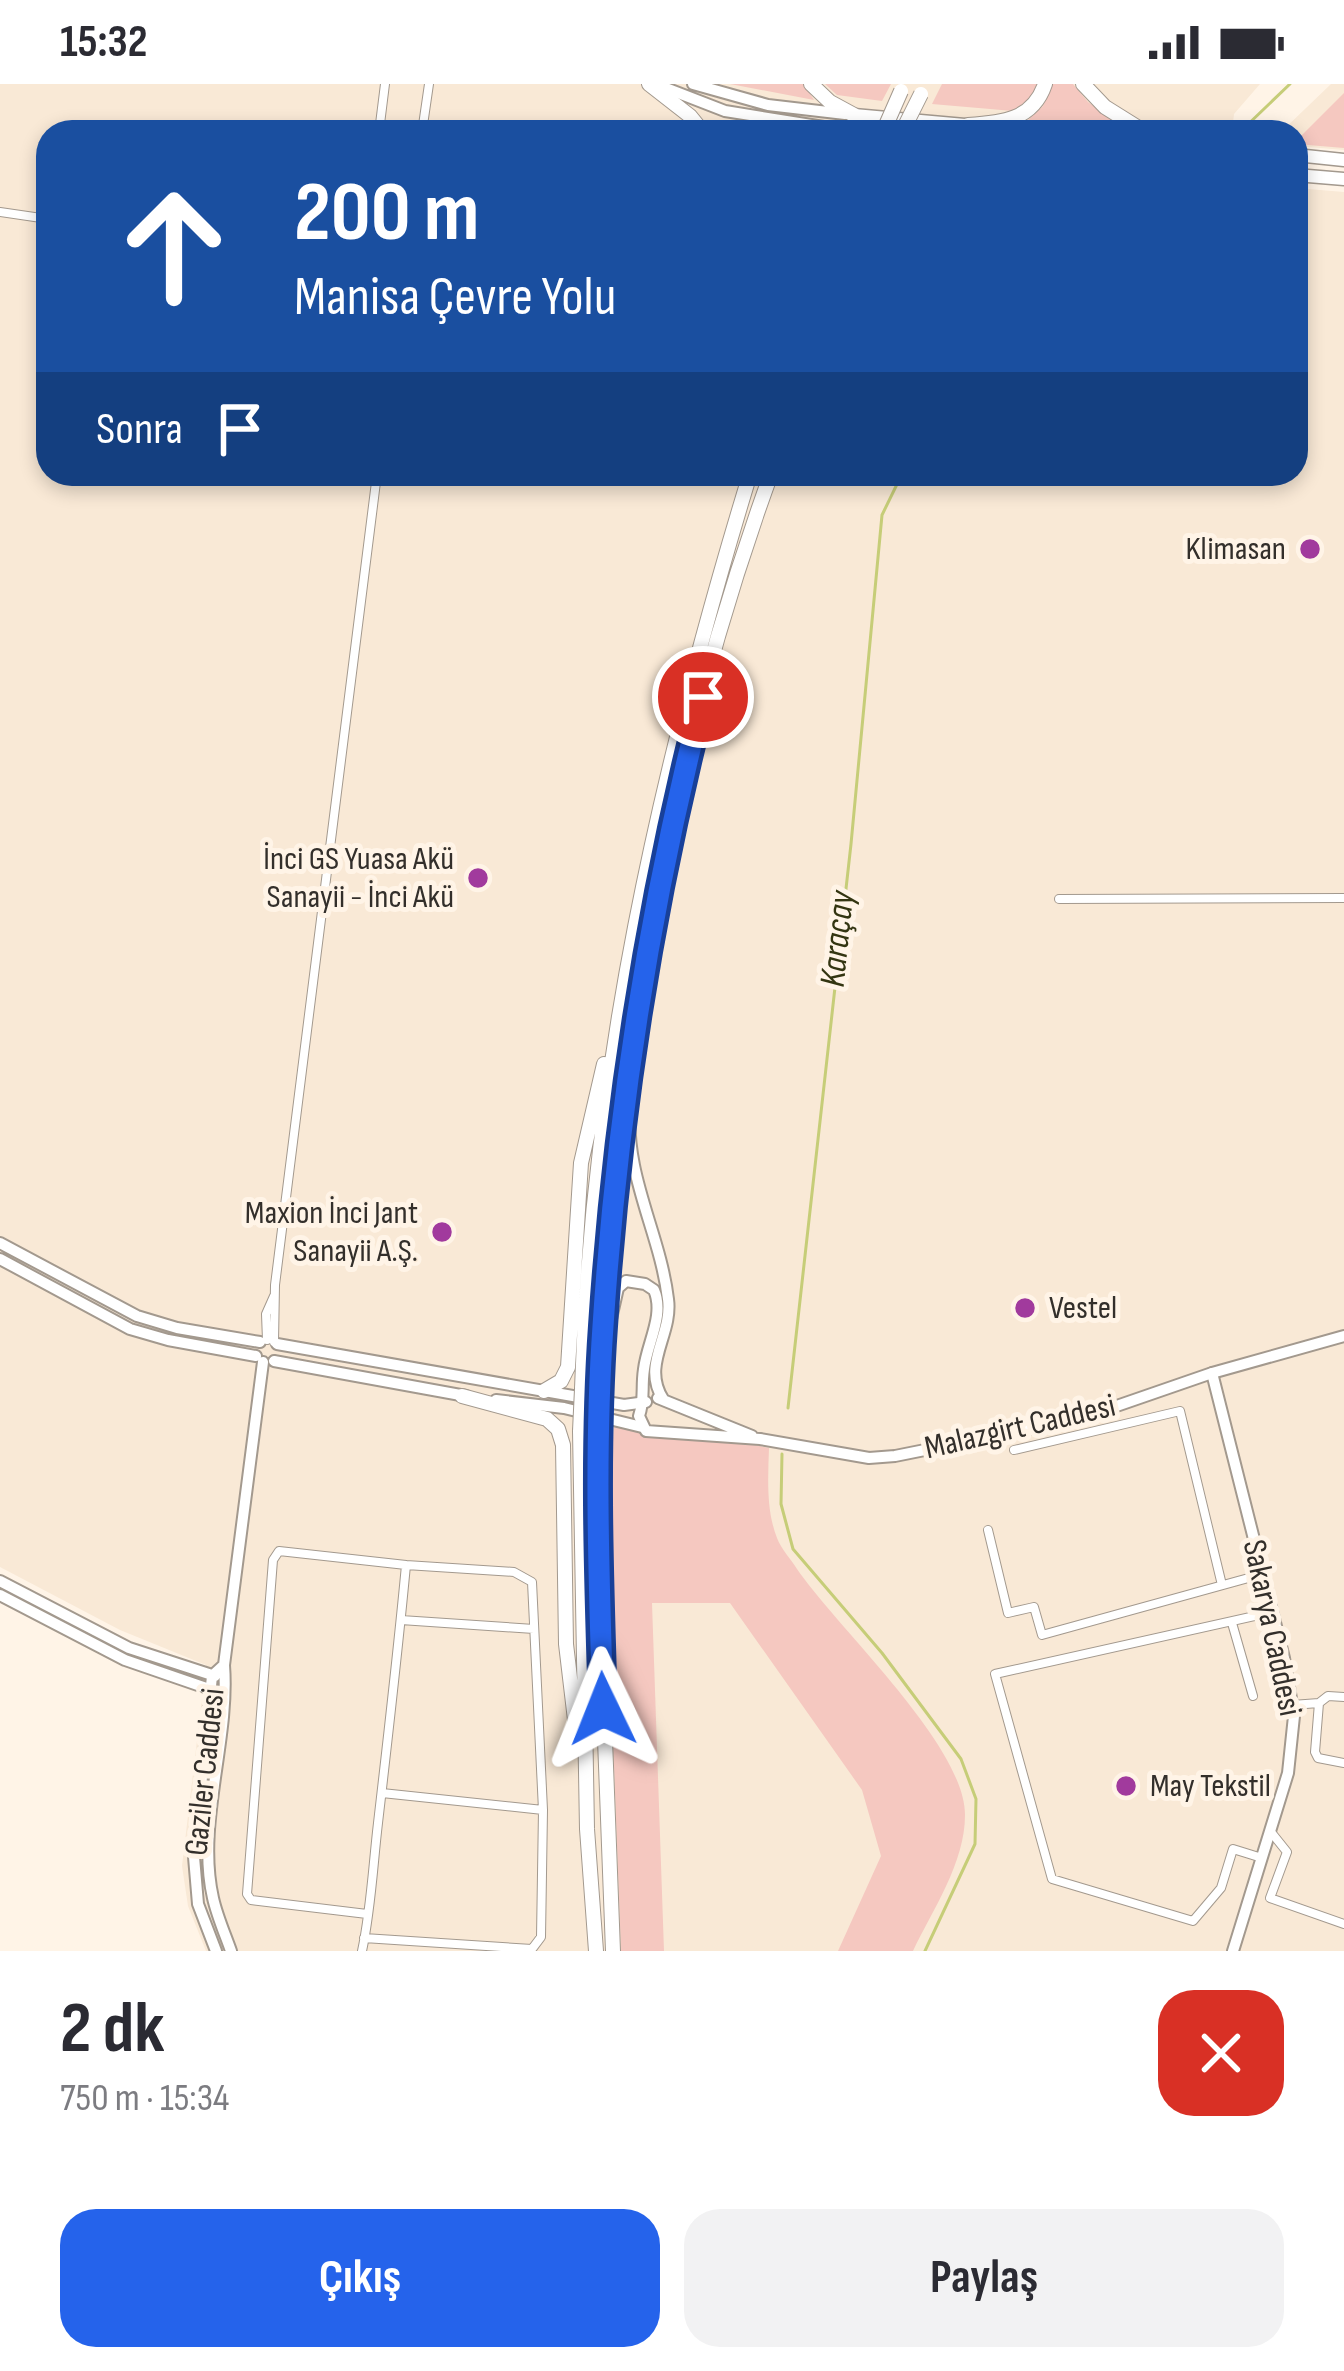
<!DOCTYPE html>
<html lang="tr">
<meta charset="utf-8">
<style>
body{margin:0;font-family:"Sofia Sans Condensed",sans-serif;background:#f2f2f3;color:#2b2b33;height:100vh;display:flex;flex-direction:column;font-size:45px;white-space:nowrap}
*{box-sizing:border-box;margin:0}
p{font-size:39px;color:#7c7c81}
.icon{flex:none;width:66px;height:66px;fill:none;stroke:currentColor;stroke-width:2;stroke-linecap:round;stroke-linejoin:round}
.map{position:relative;height:1867px;overflow:hidden}
.side{display:flex;flex-direction:column;background:#fff;flex:1}
.side>*{flex:none}
.guide{position:absolute;left:36px;top:36px;width:1272px;height:366px;border-radius:36px;box-shadow:0 6px 18px #0003;background:#1a4fa0;color:#fff;overflow:hidden}
.pin{position:absolute;display:grid;place-items:center;width:102px;height:102px;color:#fff;margin:-51px;border:6px solid #fff;border-radius:50%;box-shadow:0 3px 12px #0007}
.me{position:absolute;width:132px;margin:-66px;rotate:358deg;stroke-linejoin:round;filter:drop-shadow(0 0 9px #0008)}
.turn{display:flex;align-items:center;gap:42px;height:252px;padding:0 60px;font-size:54px}
.turn .icon{width:156px;height:156px;stroke-width:2.5}
.turn b{display:block;font-size:84px;line-height:102px}
.then{display:flex;align-items:center;height:114px;padding:0 60px;background:#0003;gap:24px;font-size:45px}
.round{display:grid;place-items:center;flex:none;width:126px;height:126px;border-radius:36px;background:#f2f2f3}
.overview{display:flex;align-items:center;justify-content:space-between;height:204px;padding:0 60px}
h1{font-size:72px;font-weight:700;line-height:90px}
.action{display:flex;gap:24px;margin-top:auto;padding:24px 60px}
.action a{flex:1;height:138px;border-radius:36px;background:#2563eb;color:#fff;font-size:48px;font-weight:700;line-height:138px;text-align:center}
.action a+a{background:#f2f2f3;color:#2b2b33}
.status{display:flex;justify-content:space-between;align-items:center;height:84px;padding:0 60px;background:#fff;direction:ltr}
.status svg{height:33px;fill:currentColor}
.map>svg:first-child{display:block}
</style>
<div class="status"><b>15:32</b><svg viewBox="0 0 49 12"><path d="M0 12V9h3v3zM5 12V6h3v6zM10 12V3h3v9zM15 12V0h3v12zM26 1h20v11H26zM47 4h2v5h-2z"/></svg></div>
<div class="map">
<svg width="1344" height="1867" viewBox="0 0 1344 1867">
<rect width="100%" height="100%" fill="#fff4e7"/>
<!-- built -->
<path fill="#f9e9d6" d="M0 0H1260L1234 30 1232 48H48V390H1296V104L1344 108V1867H206L188 1822 182 1782 206 1581 120 1546 0 1483Z
M1331 0H1344V66L1296 62V48H1281Z"/>
<!-- green -->
<path fill="#f5c8c0" d="M730 0H804L814 16Z
M825 0H891L882 17 837 11Z
M942 0H1038L1032 13 1013 27 932 20Z
M1052 0H1073L1088 18 1130 47 1027 37 1043 22Z
M1344 9V64L1296 60V57Z
M614 1337C665 1362 669 1349 720 1354 736 1356 753 1361 769 1364 768 1394 766 1426 777 1454 781 1465 791 1475 797 1485 839 1546 965 1661 965 1731 965 1779 933 1825 913 1867H838L881 1772 862 1706 730 1519H652L664 1867H621L606 1472Z"/>
<g fill="none" stroke-linecap="round" stroke-linejoin="round">
<!-- stream -->
<path stroke="#c6cd78" stroke-width="3" d="M1240 48 1290 0
M788 1324 851 760 882 431 902 390
M782 1370 781 1420 793 1465 882 1569 961 1675 976 1715 975 1760 925 1867"/>
<!-- minor casing -->
<g stroke="#a3998e" stroke-width="10">
<path id="minor" d="M379 48 385 0
M422 48 429 0
M0 128 48 135
M1059 815 1344 814
M267 1256 266 1230 274 1212
M274 1258 275 1201 377 390
M1014 1366 1180 1327 1222 1501
M988 1446 1008 1529 1034 1523 1042 1551 1263 1490
M406 1481 514 1488 532 1498 543 1726
M401 1536 534 1545
M1232 1539 1253 1612
M1319 1619 1315 1668 1318 1674 1344 1679
M1292 1621 1319 1619 1328 1612 1344 1613
M1271 1748 1287 1768 1270 1814 1344 1840
M1262 1774 1233 1765 1221 1804 1193 1837 1052 1795 995 1590 1273 1528
M364 1854 532 1865 541 1853 543 1726 382 1709
M362 1867C371 1826 373 1781 378 1739 388 1653 398 1567 406 1481L279 1467 273 1476 247 1810 251 1816 367 1830"/>
</g>
<!-- tertiary casing -->
<g stroke="#a3998e" stroke-width="14">
<path id="tertiary" d="M0 1159 137 1232 177 1244 260 1258
M0 1175 130 1245 168 1256 256 1272
M277 1260 624 1321 646 1318
M274 1277 466 1312
M1212 1289 1284 1574 1294 1632 1288 1689 1233 1867
M496 1316 564 1324 642 1343
M0 1497 129 1564 215 1592
M0 1511 125 1576 215 1607
M216 1867 198 1820 194 1773 212 1592 224 1581
M231 1867C225 1850 217 1832 213 1814 196 1740 230 1656 224 1581L263 1278"/>
</g>
<!-- secondary casing -->
<g stroke="#a3998e" stroke-width="14">
<path id="secondary" d="M693 0 768 21 845 30
M658 1 725 27 849 47
M630 1021C624 1092 660 1148 668 1215 673 1251 641 1280 663 1315
M611 1235 618 1204 626 1197 645 1200 654 1206C665 1231 647 1259 644 1285 641 1305 645 1314 639 1332L646 1347 760 1355 869 1374 895 1372 1079 1335 1212 1289 1344 1252
M658 1314 752 1352"/>
</g>
<!-- primary casing -->
<g stroke="#a3998e" stroke-width="15">
<path id="primary" d="M854 31 1044 48
M1296 71 1344 76
M1296 91 1344 95"/>
</g>
<!-- trunk casing -->
<g stroke="#a3998e" stroke-width="16">
<path id="trunk" d="M649 0 690 32 703 48
M811 0 830 18 854 31
M1083 0 1105 23 1145 48
M968 41C1002 39 1033 36 1045 0
M843 48H850
M582 1305C591 992 659 688 750 390
M602 1306C612 997 665 681 771 390
M544 1307 561 1297 568 1283 581 1079 604 980
M462 1312 547 1335 558 1345 563 1361 566 1560 578 1661
M580 1347 587 1745 596 1867
M601 1351 598 1470 613 1867"/>
</g>
<!-- minor -->
<use href="#minor" stroke="#fff" stroke-width="8"/>
<!-- tertiary -->
<use href="#tertiary" stroke="#fff" stroke-width="10"/>
<!-- secondary -->
<use href="#secondary" stroke="#fff" stroke-width="10"/>
<!-- primary -->
<use href="#primary" stroke="#fff" stroke-width="12"/>
<!-- trunk -->
<use href="#trunk" stroke="#fff" stroke-width="14"/>
<!-- trunk-bridge casing -->
<g stroke="#a3998e" stroke-width="16" stroke-linecap="butt">
<path id="trunk-bridge" d="M883 48 901 7
M902 48 921 10
M580 1347 582 1305
M601 1351 602 1306"/>
</g>
<!-- trunk-bridge -->
<use href="#trunk-bridge" stroke="#fff" stroke-width="14"/>
</g>
<g fill="none" stroke-linecap="round" stroke-linejoin="round">
<!-- route casing -->
<g stroke="#184099" stroke-width="30">
<path id="route" d="M603 1625C599 1498 594 1369 603 1242 617 1030 650 819 703 613"/>
</g>
<!-- route -->
<use href="#route" stroke="#2563eb" stroke-width="21"/>
</g>
<!-- markers -->
<g fill="#a13a9d" stroke="#fff4e7" stroke-width="4.5">
<circle cx="1310" cy="465" r="12"/>
<circle cx="478" cy="794" r="12"/>
<circle cx="442" cy="1148" r="12"/>
<circle cx="1025" cy="1224" r="12"/>
<circle cx="1126" cy="1702" r="12"/>
</g>
<g text-anchor="middle" dominant-baseline="central" stroke-width="10" stroke-linejoin="round" paint-order="stroke">
<!-- poi labels -->
<g font-size="33" fill="#332f2b" stroke="#fff4e7" text-anchor="end">
<text x="1286" y="465">Klimasan</text>
<text x="454" y="775">İnci GS Yuasa Akü<tspan x="454" dy="38">Sanayii - İnci Akü</tspan></text>
<text x="418" y="1129">Maxion İnci Jant<tspan x="418" dy="38">Sanayii A.Ş.</tspan></text>
<text x="1049" y="1224" text-anchor="start">Vestel</text>
<text x="1150" y="1702" text-anchor="start">May Tekstil</text>
</g>
<!-- street labels -->
<g font-size="33" fill="#332f2b" stroke="#fff4e7">
<text transform="translate(1020 1343) rotate(-13)">Malazgirt Caddesi</text>
<text transform="translate(1272 1544) rotate(78)">Sakarya Caddesi</text>
<text transform="translate(205 1688) rotate(-84)">Gaziler Caddesi</text>
</g>
<!-- water labels -->
<g font-size="36" font-style="italic" fill="#333511" stroke="#fff4e7">
<text transform="translate(838 855) rotate(-84)">Karaçay</text>
</g>
</g>
</svg>
<div class="pin" style="left:703px;top:613px;background:#d93025"><svg class="icon" aria-label="arrive" viewBox="0 0 24 24"><path d="M6 21V4h12l-3 4 3 4H6"/></svg></div>
<svg class="me" style="left:603px;top:1625px" viewBox="-20 -20 40 40"><path d="M0-17L14 15 0 8-14 15z" fill="#2563eb" stroke="#fff" stroke-width="4"/></svg>
<div class="guide">
<div class="turn"><svg class="icon" aria-label="ahead" viewBox="0 0 24 24"><path d="M12 20V5M6 11l6-6 6 6"/></svg><div><b>200 m</b>Manisa Çevre Yolu</div></div>
<div class="then">Sonra<svg class="icon" aria-label="arrive" viewBox="0 0 24 24"><path d="M6 21V4h12l-3 4 3 4H6"/></svg></div>
</div>
</div>
<section class="side">
<div class="overview"><div><h1>2 dk</h1><p>750 m · 15:34</p></div><a class="round" style="background:#d93025;color:#fff"><svg class="icon" aria-label="close" viewBox="0 0 24 24"><path d="M6 6l12 12M18 6L6 18"/></svg></a></div>
<div class="action"><a>Çıkış</a><a>Paylaş</a></div>
</section>
